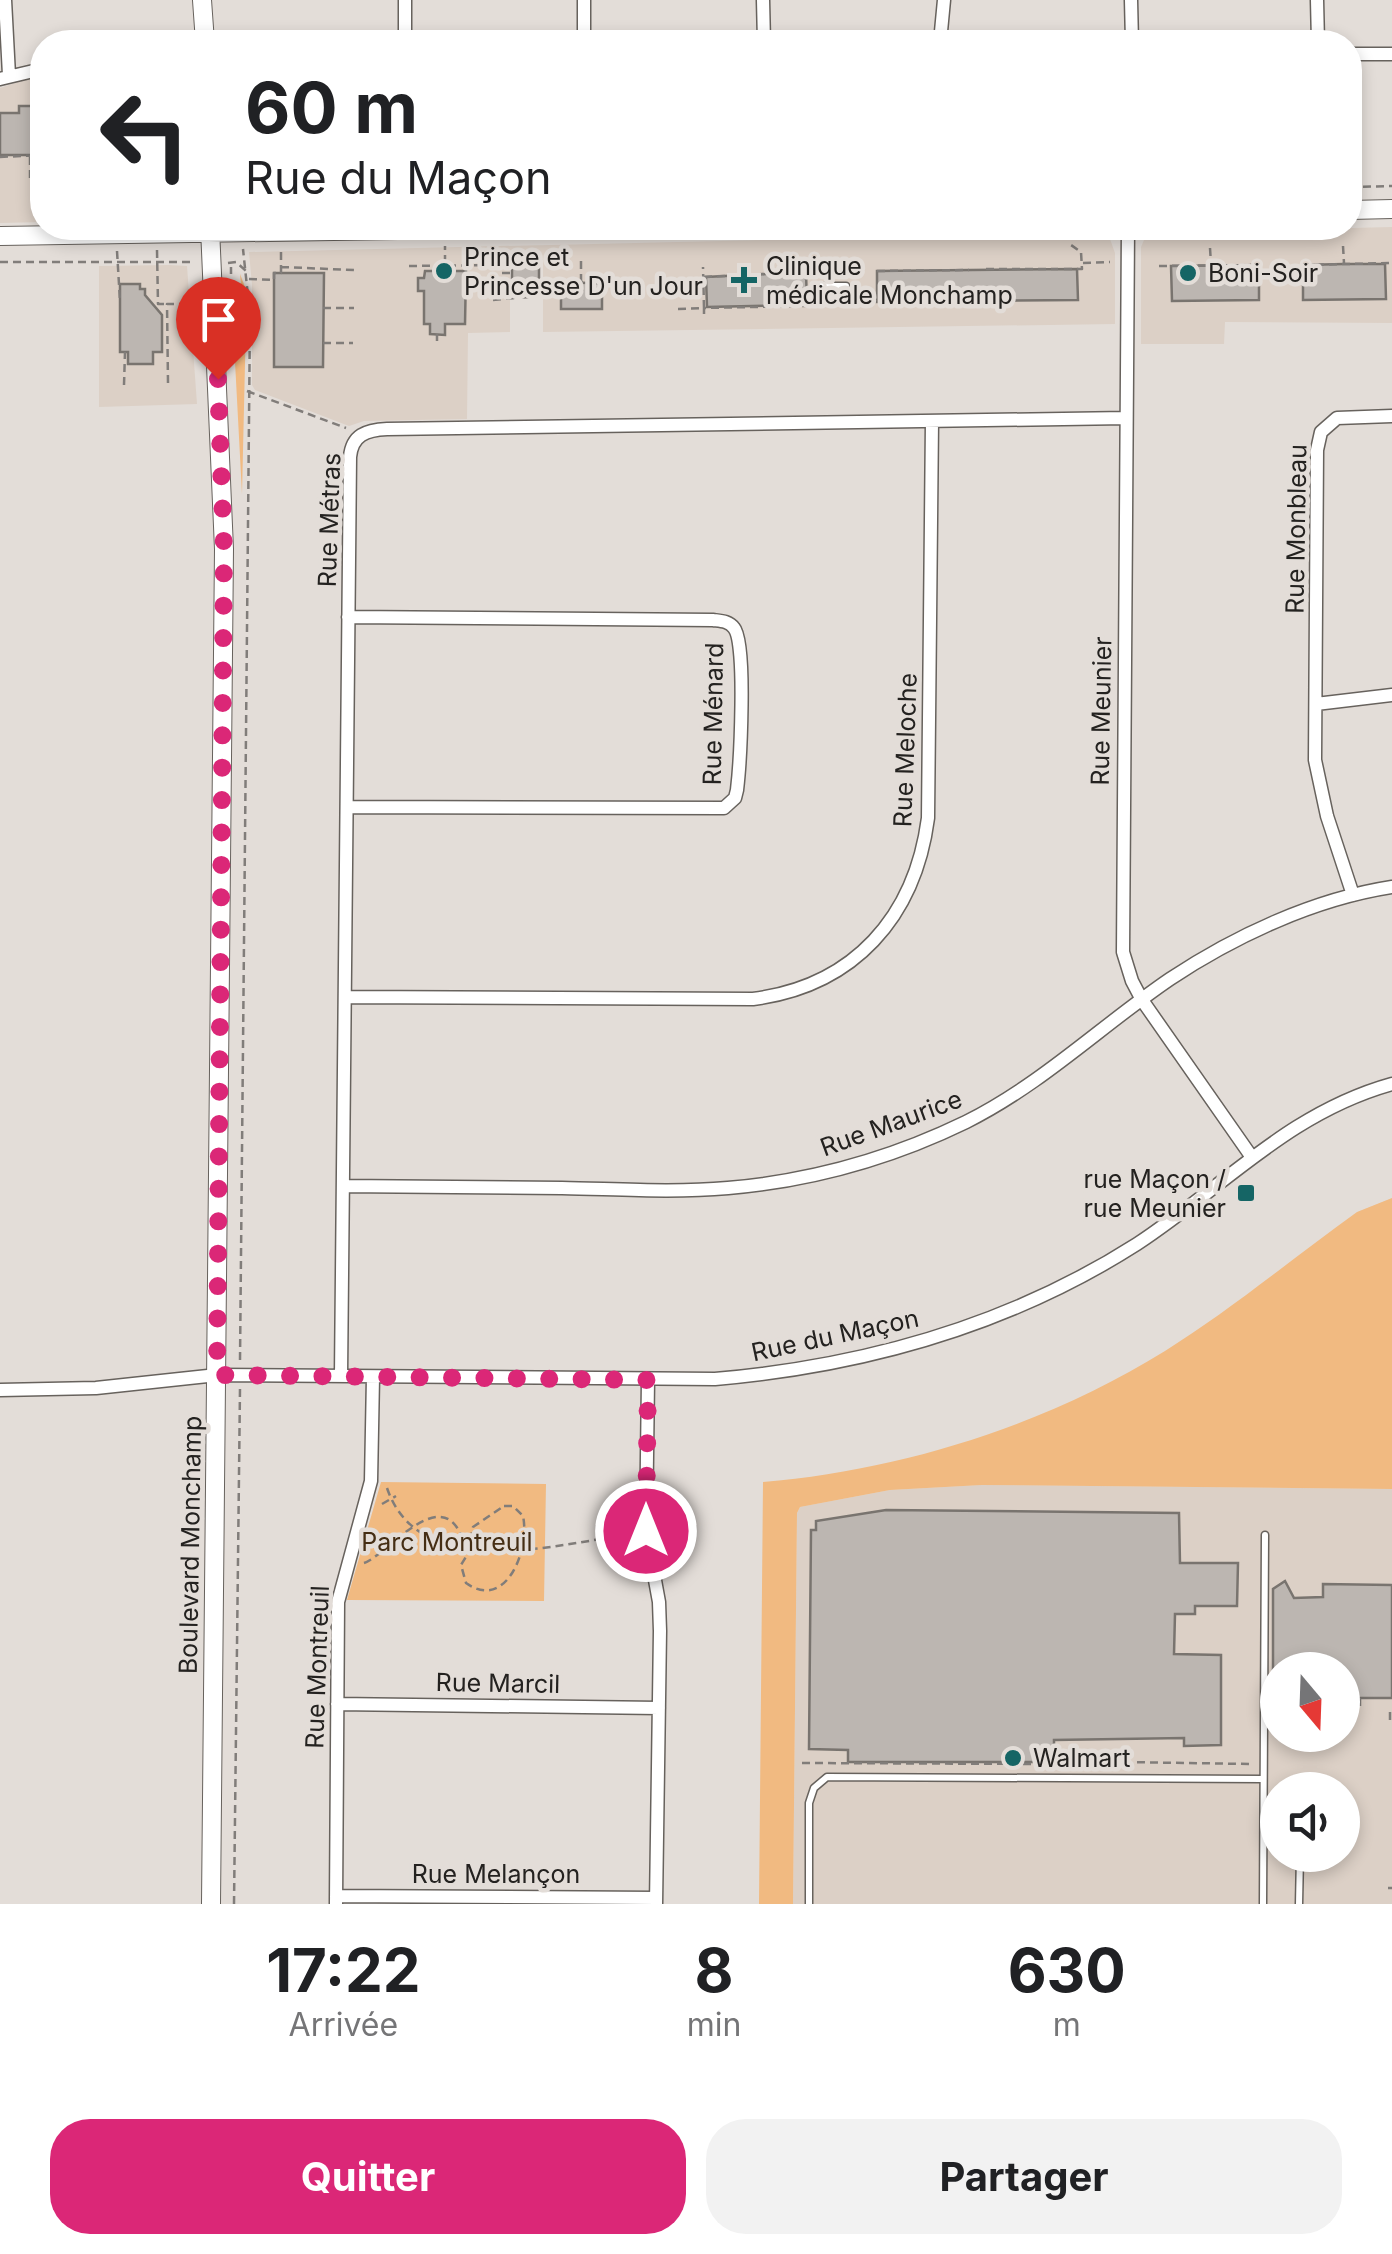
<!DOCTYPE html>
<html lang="fr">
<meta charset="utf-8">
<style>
body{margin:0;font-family:Inter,sans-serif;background:#f2f2f2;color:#202124;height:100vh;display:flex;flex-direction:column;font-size:38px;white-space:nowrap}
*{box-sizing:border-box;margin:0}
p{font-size:32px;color:#757577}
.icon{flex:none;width:55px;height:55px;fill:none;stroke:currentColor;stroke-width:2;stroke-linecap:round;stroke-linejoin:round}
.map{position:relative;height:1904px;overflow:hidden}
.side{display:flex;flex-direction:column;background:#fff;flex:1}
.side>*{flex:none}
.banner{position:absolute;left:30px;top:30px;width:1332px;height:210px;border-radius:40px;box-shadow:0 5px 15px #0003;background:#fff;color:#202124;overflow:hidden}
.needle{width:65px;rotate:161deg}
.tools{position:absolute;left:1260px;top:1652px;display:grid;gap:20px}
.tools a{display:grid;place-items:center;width:100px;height:100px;border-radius:50%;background:#fff;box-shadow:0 5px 15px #0003;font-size:50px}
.pin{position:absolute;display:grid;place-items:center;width:85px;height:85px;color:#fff;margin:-102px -42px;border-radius:50% 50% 50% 0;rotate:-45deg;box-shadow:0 0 10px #0007}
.pin .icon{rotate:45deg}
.me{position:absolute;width:110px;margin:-55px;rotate:0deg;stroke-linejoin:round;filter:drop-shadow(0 0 8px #0008)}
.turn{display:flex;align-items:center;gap:35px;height:210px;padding:0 50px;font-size:45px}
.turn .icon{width:130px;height:130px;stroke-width:2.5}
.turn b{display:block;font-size:70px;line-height:85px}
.eta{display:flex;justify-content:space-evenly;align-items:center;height:170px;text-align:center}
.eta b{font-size:60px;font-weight:700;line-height:70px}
.action{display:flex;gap:20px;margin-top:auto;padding:20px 50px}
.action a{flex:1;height:115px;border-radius:40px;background:#db2777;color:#fff;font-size:40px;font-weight:700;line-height:115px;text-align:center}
.action a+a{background:#f2f2f2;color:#202124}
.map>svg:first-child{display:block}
</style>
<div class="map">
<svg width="1392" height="1904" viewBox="0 0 1392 1904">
<rect width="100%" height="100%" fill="#e3ddd8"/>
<!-- built -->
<path fill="#dcd0c6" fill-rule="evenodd" d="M42 78V222L0 223V88L24 80Z
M1392 227V323L1225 322 1224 344H1141V247L1147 233Z
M1101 232 1110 239 1115 253V324L543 332V260H510V332L468 333 467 419 364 421 349 426 255 390 252 385V285L249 252Z
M169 265 187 266 197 404 99 407V266Z
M982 1485 1392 1489V1904H793L797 1513 800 1507 890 1490ZM1278 1670H1342V1735H1278ZM1278 1790H1342V1855H1278Z"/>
<!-- green -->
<path fill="#f1ba81" d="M240 274 245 287 246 320 242 494 231 286 237 288 241 284Z
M1392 1198V1489L982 1485 890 1490 800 1507 797 1513 793 1904H759L763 1482C902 1470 1046 1425 1165 1351 1232 1309 1293 1258 1357 1212Z
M381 1482 546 1484 544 1601 347 1600Z"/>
<!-- building -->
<path fill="#bcb6b1" stroke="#79746f" stroke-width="2.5" d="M19 106H42V155H0V113H19Z
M539 262V286H530V297L512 298V263Z
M1344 264H1385L1386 299 1303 300V265Z
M1259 265V300L1172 301 1171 266Z
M1077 269 1078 300 877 302V271Z
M425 271H466L465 324H445V335L430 334V324H424V291H418V278H424Z
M806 272 807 305 707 307 706 277Z
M274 273H324L323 367H274Z
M571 282 602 284V309H561V285H571Z
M120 284H140V289H145V295L162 315V352H153V364H128V352H120Z
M886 1510 1179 1513 1180 1563H1238L1237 1606H1195V1614H1175L1174 1654 1221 1655V1745L1184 1746V1738L1054 1740V1762H848V1750L809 1749 811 1530H816V1521Z
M1285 1581 1294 1598 1323 1597V1584L1392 1585V1698H1342V1670H1273V1589Z"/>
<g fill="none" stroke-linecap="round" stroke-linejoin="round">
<!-- lane casing -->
<g stroke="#67625d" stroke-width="9">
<path id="lane" d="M829 262 830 285
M817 286H846
M809 1904V1803L814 1788 827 1777 1263 1779
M1263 1904 1265 1535
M1299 1904 1300 1855"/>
</g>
<!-- street casing -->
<g stroke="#67625d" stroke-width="15">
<path id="street" d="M5 0 9 75
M405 0V42
M584 0V42
M763 0 764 42
M1131 0 1132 42
M1317 0 1318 42
M940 42 944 0
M1350 54H1392
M0 79 42 69
M1128 228 1123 952 1132 981 1142 1000 1251 1156
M1316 704 1392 695
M347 807 724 808 735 798 737 790C740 765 747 643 734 628 729 621 721 621 713 620L348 617
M1353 895 1327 816 1315 760 1317 450 1321 432 1337 418 1392 416
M345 997 753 999C854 986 915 917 928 818L932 421
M343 1186C416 1187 489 1188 562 1188 617 1189 673 1193 728 1188 810 1181 892 1158 966 1122 1042 1084 1101 1026 1170 979 1235 936 1314 899 1392 887
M341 1376 350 457C352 435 366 430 387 429L1126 418
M648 1380 646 1531 659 1602 660 1631 656 1904
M0 1390 96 1388 217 1375 715 1379C865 1366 1010 1325 1137 1244 1224 1187 1288 1113 1392 1084
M337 1704 659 1708
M336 1896 656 1898
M336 1904 338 1602 371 1481 373 1377"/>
</g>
<!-- secondary casing -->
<g stroke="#67625d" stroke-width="20">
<path id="secondary" d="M202 0 205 42
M1350 210 1392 209
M210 228 224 549 211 1904
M0 236 527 228"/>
</g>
<!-- path -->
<path stroke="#817d7a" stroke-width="2.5" stroke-dasharray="8 5" stroke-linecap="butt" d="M0 157 42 155
M30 157V180
M1350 187 1392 186
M1343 246 1344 263
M1210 248 1211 264
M157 250 158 304H165
M117 251 120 301
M0 262H195
M228 263 236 262 246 271
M445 263V246
M1083 263 1110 262
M1303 265 1392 263
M409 266 502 265
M1159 266 1259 265
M231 267V274
M281 267 354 270
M986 269H1058
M1064 269H1082L1081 252 1071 245
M877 271 969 270
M502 273H512
M704 277 806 272V280
M249 279 274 280V273H281V249
M575 282H587
M581 282V261
M493 300 523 297
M323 308H354
M678 309 704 308 703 267
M704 314V308L807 306V293
M437 341V334
M323 343H353
M168 383 167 304H192
M124 385 125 352
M247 391 346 428
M240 1360 250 315 243 249
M387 1488C419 1583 556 1545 630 1534
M382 1504 396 1496
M504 1506H513L523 1516C530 1548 507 1612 466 1583L461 1565 467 1555 473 1527Z
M364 1563C386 1556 439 1484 461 1535L468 1536
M1360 1698V1708
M1347 1720V1708
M1390 1720V1708
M802 1763 1041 1764H1055V1761L1252 1764
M1388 1888H1392
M234 1904 240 1388"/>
<!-- lane -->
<use href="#lane" stroke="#fff" stroke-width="6"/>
<!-- street -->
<use href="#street" stroke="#fff" stroke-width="12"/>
<!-- secondary -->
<use href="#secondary" stroke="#fff" stroke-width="18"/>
</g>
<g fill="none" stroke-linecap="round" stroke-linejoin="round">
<!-- route -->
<path stroke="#db2777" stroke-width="18" stroke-dasharray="0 32.4" d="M218 379 224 550 217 1375 648 1380 646 1531"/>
</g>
<!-- markers -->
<g fill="#156565" stroke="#e3ddd8" stroke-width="4">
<circle cx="444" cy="271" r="10"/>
<circle cx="1188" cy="273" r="10"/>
<path d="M739 265h10v10h10v10h-10v10h-10v-10h-10v-10h10z"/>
<rect x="1236" y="1183" width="20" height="20" rx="5"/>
<circle cx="1013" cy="1758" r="10"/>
</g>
<g text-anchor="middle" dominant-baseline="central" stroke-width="9" stroke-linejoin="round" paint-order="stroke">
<!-- poi labels -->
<g font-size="25" fill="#242220" stroke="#e3ddd8" text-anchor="start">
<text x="464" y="257">Prince et<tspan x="464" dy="29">Princesse D'un Jour</tspan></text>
<text x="766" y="266">Clinique<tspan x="766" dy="29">médicale Monchamp</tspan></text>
<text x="1208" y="273">Boni-Soir</text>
<text x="1226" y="1179" text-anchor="end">rue Maçon /<tspan x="1226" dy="29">rue Meunier</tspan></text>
<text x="1033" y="1758">Walmart</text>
</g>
<!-- street labels -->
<g font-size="25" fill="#242220" stroke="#e3ddd8">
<text transform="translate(329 520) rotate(-88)">Rue Métras</text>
<text transform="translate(1296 529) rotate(-89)">Rue Monbleau</text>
<text transform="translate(1101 711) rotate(-89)">Rue Meunier</text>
<text transform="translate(713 714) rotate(-89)">Rue Ménard</text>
<text transform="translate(905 750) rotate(-88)">Rue Meloche</text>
<text transform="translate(891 1123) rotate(-20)">Rue Maurice</text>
<text transform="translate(835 1335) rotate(-12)">Rue du Maçon</text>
<text transform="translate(190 1545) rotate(-89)">Boulevard Monchamp</text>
<text transform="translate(317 1667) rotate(-88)">Rue Montreuil</text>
<text transform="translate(498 1683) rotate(1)">Rue Marcil</text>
<text x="496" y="1874">Rue Melançon</text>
</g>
<!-- park labels -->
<g font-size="25" fill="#452e14" stroke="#e3ddd8">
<text x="447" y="1542">Parc Montreuil</text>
</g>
</g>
</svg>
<div class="tools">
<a><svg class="needle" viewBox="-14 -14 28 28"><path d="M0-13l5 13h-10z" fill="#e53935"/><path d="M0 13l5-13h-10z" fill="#757577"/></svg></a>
<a><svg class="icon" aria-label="sound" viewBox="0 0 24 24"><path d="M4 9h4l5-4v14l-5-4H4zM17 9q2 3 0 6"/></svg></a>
</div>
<div class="pin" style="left:218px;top:379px;background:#d93025"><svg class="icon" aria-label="arrive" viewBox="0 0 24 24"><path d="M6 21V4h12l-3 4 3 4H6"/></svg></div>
<svg class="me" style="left:646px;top:1531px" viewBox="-20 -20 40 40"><circle r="17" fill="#db2777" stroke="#fff" stroke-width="3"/><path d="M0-11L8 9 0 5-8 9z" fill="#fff"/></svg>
<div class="banner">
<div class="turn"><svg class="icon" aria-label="left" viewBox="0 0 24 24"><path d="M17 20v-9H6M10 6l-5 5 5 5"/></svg><div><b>60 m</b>Rue du Maçon</div></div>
</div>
</div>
<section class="side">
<div class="eta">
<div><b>17:22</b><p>Arrivée</p></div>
<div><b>8</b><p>min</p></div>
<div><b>630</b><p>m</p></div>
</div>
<div class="action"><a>Quitter</a><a>Partager</a></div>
</section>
